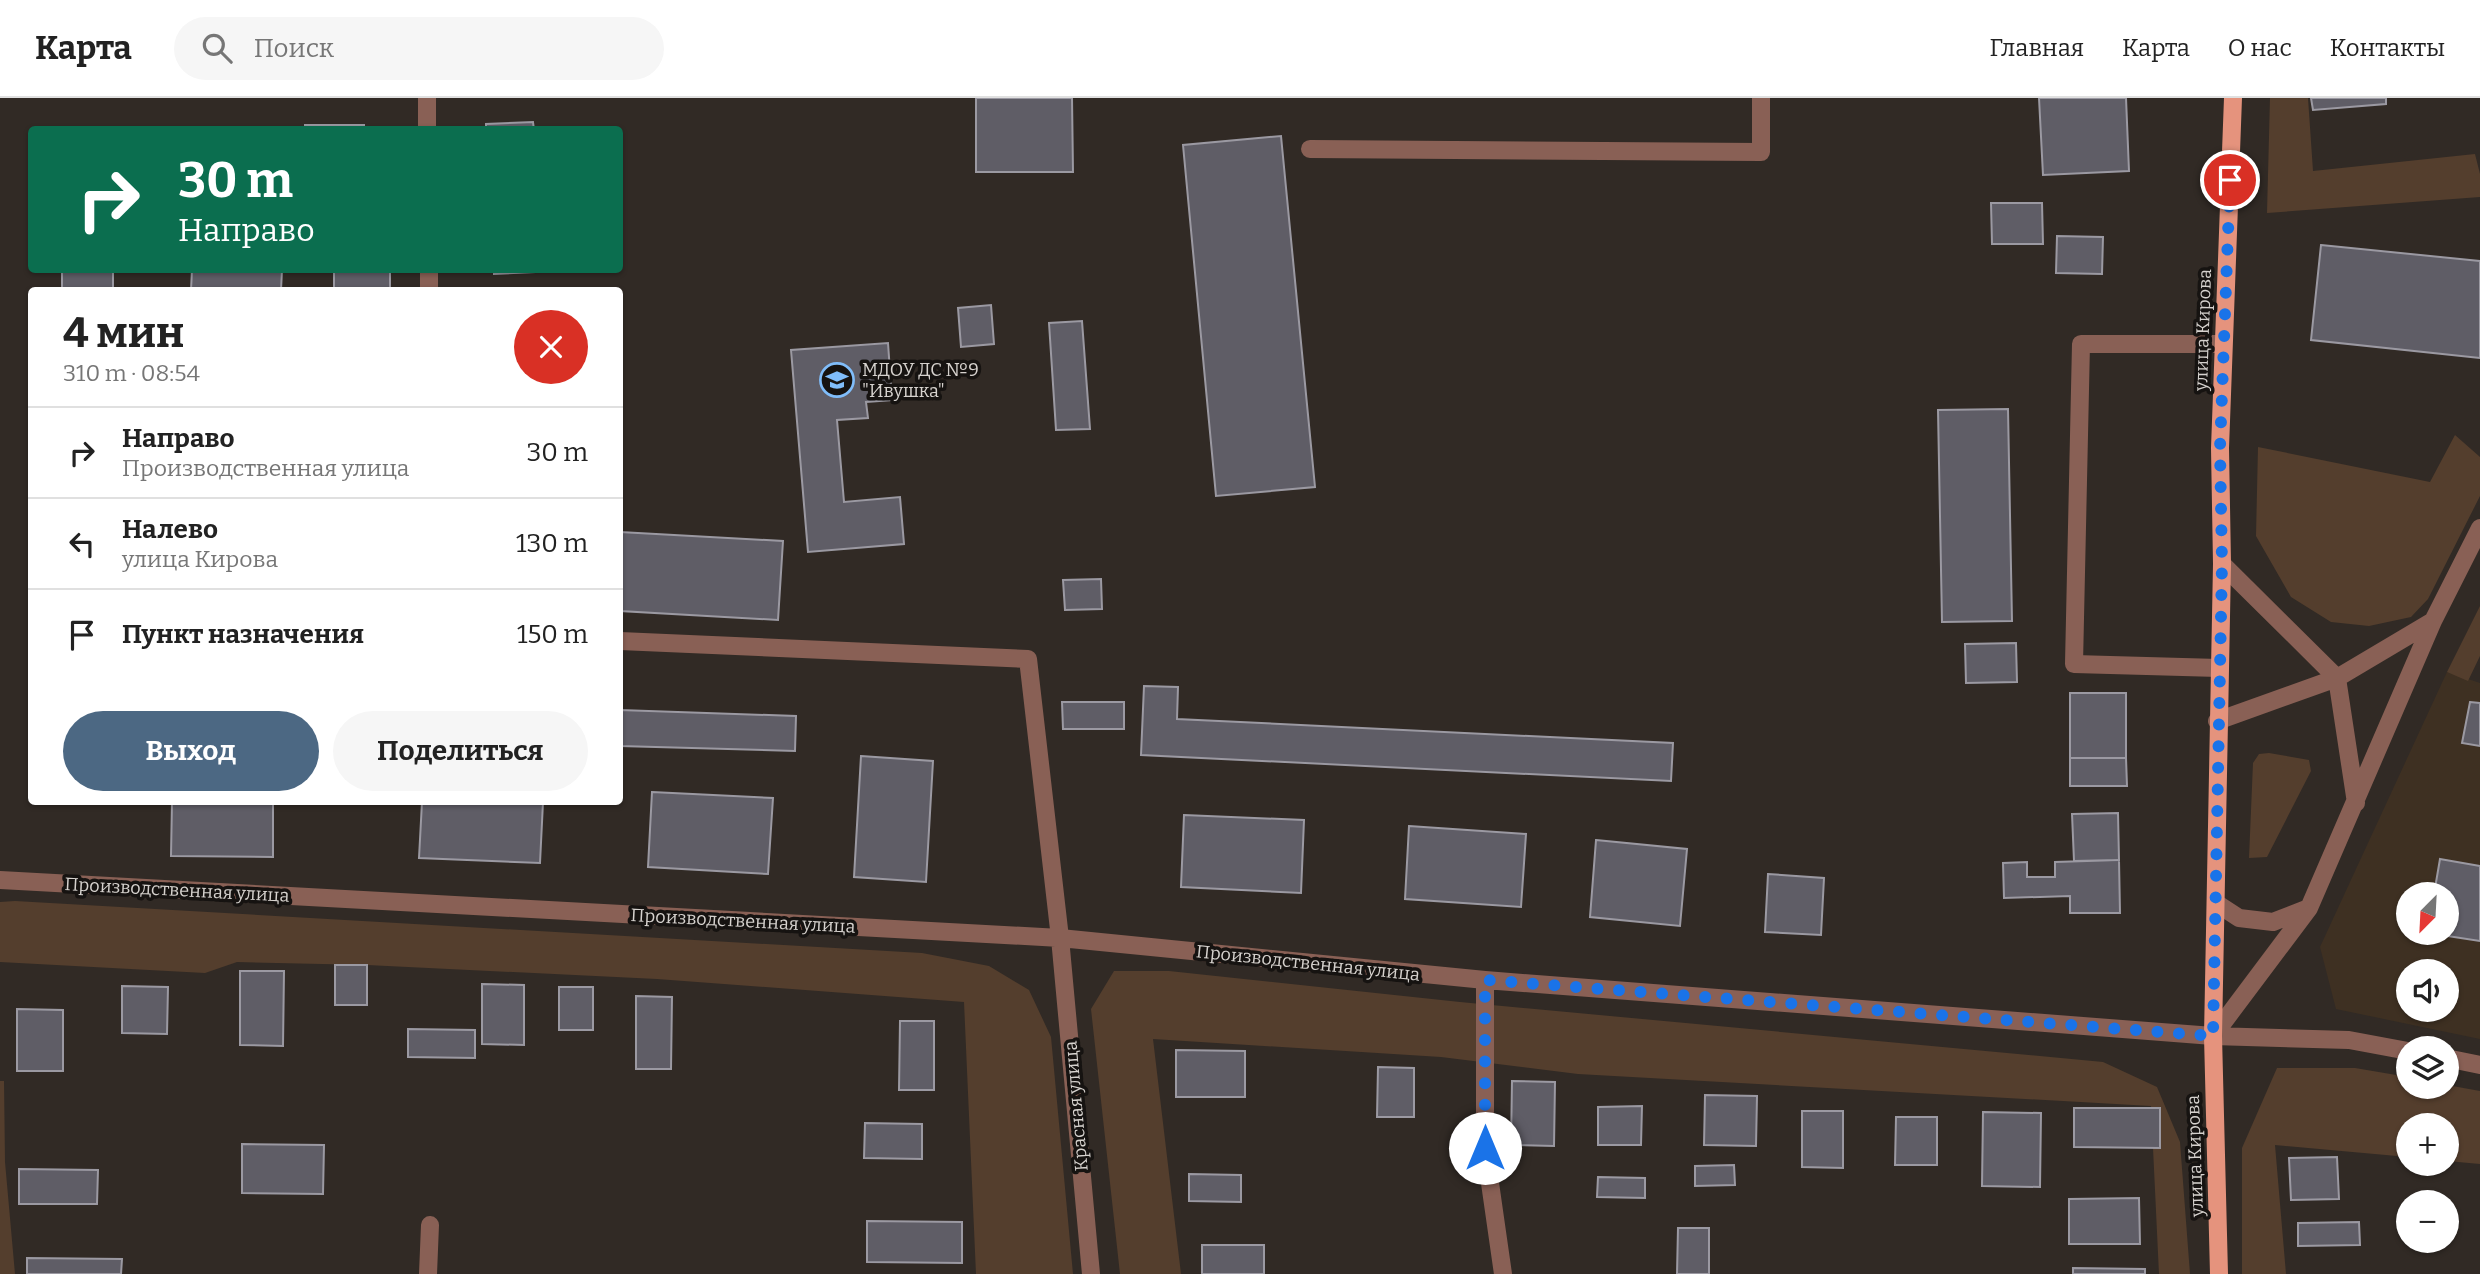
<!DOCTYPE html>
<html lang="ru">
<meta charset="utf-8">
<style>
body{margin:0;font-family:Bitter,serif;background:#f6f6f6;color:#222;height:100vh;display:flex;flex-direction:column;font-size:26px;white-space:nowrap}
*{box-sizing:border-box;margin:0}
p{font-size:23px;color:#767676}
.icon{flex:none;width:38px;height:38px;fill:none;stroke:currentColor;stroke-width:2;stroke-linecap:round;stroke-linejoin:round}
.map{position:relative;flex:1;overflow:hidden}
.sheet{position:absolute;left:28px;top:189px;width:595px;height:518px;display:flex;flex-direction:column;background:#fff;border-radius:7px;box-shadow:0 2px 5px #0004}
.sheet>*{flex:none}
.banner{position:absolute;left:28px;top:28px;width:595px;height:147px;border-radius:7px;box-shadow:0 2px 5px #0004;background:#0b6e4f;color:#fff;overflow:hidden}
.needle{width:46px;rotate:204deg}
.buttons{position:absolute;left:2396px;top:784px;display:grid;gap:14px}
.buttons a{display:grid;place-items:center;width:63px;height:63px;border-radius:50%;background:#fff;box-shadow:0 2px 5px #0004;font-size:35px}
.pin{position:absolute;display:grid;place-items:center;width:60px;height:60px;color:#fff;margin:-30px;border:4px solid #fff;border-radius:50%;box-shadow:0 2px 7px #0007}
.me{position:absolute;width:77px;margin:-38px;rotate:0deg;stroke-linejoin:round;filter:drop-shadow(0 0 5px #0008)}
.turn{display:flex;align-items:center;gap:24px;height:147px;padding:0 35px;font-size:32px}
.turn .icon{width:91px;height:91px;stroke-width:2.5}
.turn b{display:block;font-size:49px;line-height:60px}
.round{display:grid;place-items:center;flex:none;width:74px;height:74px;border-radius:37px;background:#f6f6f6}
.overview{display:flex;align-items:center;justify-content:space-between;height:119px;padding:0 35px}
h1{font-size:42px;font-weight:700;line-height:52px}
.action{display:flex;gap:14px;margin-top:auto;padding:14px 35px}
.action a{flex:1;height:80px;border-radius:42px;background:#4c6883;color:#fff;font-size:28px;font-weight:700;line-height:80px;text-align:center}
.action a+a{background:#f6f6f6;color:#222}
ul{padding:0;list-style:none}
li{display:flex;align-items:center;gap:21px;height:91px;padding:0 35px;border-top:2px solid #e0e0e0}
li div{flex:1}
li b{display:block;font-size:26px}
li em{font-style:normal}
header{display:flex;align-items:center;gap:42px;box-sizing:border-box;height:98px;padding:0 35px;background:#fff;border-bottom:2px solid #e0e0e0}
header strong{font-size:33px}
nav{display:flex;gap:38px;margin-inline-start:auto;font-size:24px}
.search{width:490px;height:63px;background:#f6f6f6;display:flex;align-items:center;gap:18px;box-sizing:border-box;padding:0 24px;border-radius:38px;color:#767676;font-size:26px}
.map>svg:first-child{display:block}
</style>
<header>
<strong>Карта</strong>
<div class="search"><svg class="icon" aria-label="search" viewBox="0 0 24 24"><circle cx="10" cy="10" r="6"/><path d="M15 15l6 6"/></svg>Поиск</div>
<nav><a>Главная</a><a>Карта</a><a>О нас</a><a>Контакты</a></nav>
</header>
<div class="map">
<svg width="2480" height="1176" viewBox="0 0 2480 1176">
<rect width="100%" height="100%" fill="#312a25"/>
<!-- commercial -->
<path fill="#3e3022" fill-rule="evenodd" d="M2447 574 2480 585V941L2336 911 2320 849ZM2408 796H2446V835H2408ZM2408 873H2446V912H2408Z"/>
<!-- green -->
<path fill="#543e2d" d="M2270 0H2308L2313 73 2475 56 2480 76V99L2267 115Z
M2455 337 2480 359V398L2428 501 2411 519 2369 528 2331 524 2291 499 2256 438 2258 349 2430 384Z
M2480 508V558L2468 583 2447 574Z
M2269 655 2309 662 2311 673 2267 759 2249 760 2253 665 2259 656Z
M15 803 922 855 989 868 1029 892 1051 939 1073 1176H976L964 904 657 881 367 867 237 864 205 875 0 864V804Z
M1114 873H1169L1460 904 2103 964 2157 989 2180 1044 2190 1176H2159L2151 1008 1578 976 1441 959 1153 941 1181 1176H1120L1091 911Z
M2277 970H2355L2408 979V989H2446L2447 987 2480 993V1066L2447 1063 2446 1027H2408V1059L2275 1047 2286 1176H2242V1050Z
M0 983H4L5 1064 15 1176H0Z"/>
<!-- building -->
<path fill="#5f5d66" stroke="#9b99a2" stroke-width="2" d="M976 0H1072L1073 74H976Z
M2039 0H2126L2129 73 2043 77Z
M2311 0H2386V6L2313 12Z
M533 24 534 32H486V26Z
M305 27H364V32H305Z
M1281 38 1315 389 1216 398 1183 47Z
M1991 105H2042L2043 146H1992Z
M2057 138 2103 139 2102 176 2056 175Z
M2321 147 2480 163V260L2311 242Z
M62 172H113V192H62Z
M192 172H282L281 192H191Z
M334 172H390V192H334Z
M494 172H557V173L494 176Z
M991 207 994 246 961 249 958 210Z
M1082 223 1090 331 1056 332 1049 225Z
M888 245 892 302 866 304 868 320 837 322 844 404 900 399 904 446 808 454 791 252Z
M2008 311 2012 523 1942 524 1938 312Z
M620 434 783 443 778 522 620 513Z
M1101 481 1102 511 1065 512 1063 482Z
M2016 545 2017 584 1966 585 1965 546Z
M1144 588 1178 589 1177 621 1673 645 1671 683 1141 657Z
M2070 595H2126V660H2070Z
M1062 604H1124V631H1063Z
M2470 604 2480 605V648L2462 645Z
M620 612 796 618 795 653 620 648Z
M861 658 933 663 926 784 854 779Z
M2070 660H2126L2127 688H2070Z
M652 694 773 700 768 776 648 769Z
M172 704H273V759L171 758Z
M422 704H543L540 765 419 760Z
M2118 715 2119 762 2074 763 2072 716Z
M1184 717 1304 722 1301 795 1181 789Z
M1409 728 1526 736 1521 809 1405 801Z
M1596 742 1687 751 1680 828 1590 819Z
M2440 761 2480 768V843L2428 835H2446V796H2434Z
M2119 762 2120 815H2070V798L2004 800 2003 765 2027 764V779H2055V764Z
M1768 776 1824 780 1821 837 1765 834Z
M335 867H367V907H335Z
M240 873H284L283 948 240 947Z
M482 886 524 887V947L482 946Z
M122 888 168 889 167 936 122 935Z
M559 889H593V932H559Z
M636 898 672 899 671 971H636Z
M17 911 63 912V973H17Z
M900 923H934V992H899Z
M408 931 475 932V960L408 959Z
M1176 952 1245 953V999H1176Z
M1378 969 1414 970V1019H1377Z
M1512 983 1555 984 1554 1048 1511 1047Z
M1705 997 1757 998 1756 1048 1704 1047Z
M1642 1008 1641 1047H1598V1009Z
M2074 1010H2160V1050L2074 1049Z
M1802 1013H1843V1070L1802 1069Z
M1983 1014 2041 1015 2040 1089 1982 1088Z
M1896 1019H1937V1067H1895Z
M865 1025 922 1026V1061L864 1060Z
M242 1046 324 1047 323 1096 242 1095Z
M2337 1059 2339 1101 2291 1102 2289 1060Z
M1734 1067 1735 1087 1695 1088V1068Z
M19 1071 98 1072 97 1106H19Z
M1189 1076 1241 1077V1104L1189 1103Z
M1598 1079 1645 1080V1100L1597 1099Z
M2139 1100 2140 1146H2069V1101Z
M867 1123 962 1124V1165L867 1164Z
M2359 1124 2360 1147 2298 1148V1125Z
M1678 1130H1709V1176H1677Z
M1202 1147H1264V1176H1202Z
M27 1160 122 1161 121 1176H27Z
M2073 1170 2145 1171V1176H2073Z"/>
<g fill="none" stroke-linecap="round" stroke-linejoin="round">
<!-- minor -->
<path stroke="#896055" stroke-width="18" d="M427 0V32
M1310 51 1761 54V0
M429 172V192
M2222 466 2337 580 2356 705
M620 543 1028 561 1060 840 1091 1176
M2219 570 2074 566 2081 246H2223
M2217 623 2337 580 2433 523
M0 782 1060 840 1485 882 2213 938 2349 942 2408 953
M2216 805 2239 820 2273 824 2309 810
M1485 882V1050L1503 1176
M2213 938 2309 810 2433 523 2480 430
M2446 960 2480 967
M428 1176 430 1127"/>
<!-- major -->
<path stroke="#e5937d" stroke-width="18" d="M2219 1176 2213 938 2222 466 2220 350 2233 0"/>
</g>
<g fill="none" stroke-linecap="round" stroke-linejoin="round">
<!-- route -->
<path stroke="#1a73e8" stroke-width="12" stroke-dasharray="0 21.6" d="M1485 1050V882L2213 938 2222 466 2220 350 2230 82"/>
</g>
<!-- icons -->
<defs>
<g id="school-ring" transform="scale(1.75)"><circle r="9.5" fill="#161311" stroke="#80bdfa" stroke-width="1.5"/><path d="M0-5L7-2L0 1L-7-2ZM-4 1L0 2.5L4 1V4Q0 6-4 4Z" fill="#80bdfa"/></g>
</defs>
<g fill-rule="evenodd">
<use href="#school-ring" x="837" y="282"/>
</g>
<g text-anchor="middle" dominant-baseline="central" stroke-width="7" stroke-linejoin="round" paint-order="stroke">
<!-- street labels -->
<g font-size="18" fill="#d6d2ce" stroke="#161311">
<text transform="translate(2203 232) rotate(-88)">улица Кирова</text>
<text transform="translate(177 792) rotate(3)">Производственная улица</text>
<text transform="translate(743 823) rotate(3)">Производственная улица</text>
<text transform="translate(1308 865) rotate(6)">Производственная улица</text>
<text transform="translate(1076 1008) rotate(-95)">Красная улица</text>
<text transform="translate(2195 1058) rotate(-92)">улица Кирова</text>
</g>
<!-- poi labels -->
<g font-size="18" fill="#d6d2ce" stroke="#161311" text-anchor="start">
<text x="862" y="272">МДОУ ДС №9<tspan x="862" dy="21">"Ивушка"</tspan></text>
</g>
</g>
</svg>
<div class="buttons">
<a><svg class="needle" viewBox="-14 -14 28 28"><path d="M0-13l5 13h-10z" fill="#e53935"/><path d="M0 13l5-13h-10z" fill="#767676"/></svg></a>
<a><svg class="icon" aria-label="sound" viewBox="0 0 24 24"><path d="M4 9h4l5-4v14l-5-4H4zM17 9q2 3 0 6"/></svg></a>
<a><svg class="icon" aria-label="layers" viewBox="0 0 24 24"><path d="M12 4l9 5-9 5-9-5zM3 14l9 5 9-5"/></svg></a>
<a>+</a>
<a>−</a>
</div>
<div class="pin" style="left:2230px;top:82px;background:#d93025"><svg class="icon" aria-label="arrive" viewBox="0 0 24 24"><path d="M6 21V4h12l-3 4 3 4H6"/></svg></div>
<svg class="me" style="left:1485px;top:1050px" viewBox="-20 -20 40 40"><circle r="19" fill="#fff"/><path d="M0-13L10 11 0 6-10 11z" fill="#1a73e8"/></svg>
<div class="banner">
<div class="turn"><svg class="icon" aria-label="right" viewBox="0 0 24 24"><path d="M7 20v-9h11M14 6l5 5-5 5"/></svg><div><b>30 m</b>Направо</div></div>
</div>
<section class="sheet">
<div class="overview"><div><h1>4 мин</h1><p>310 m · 08:54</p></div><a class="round" style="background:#d93025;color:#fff"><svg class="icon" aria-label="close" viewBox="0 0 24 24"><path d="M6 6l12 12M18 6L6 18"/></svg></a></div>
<ul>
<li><svg class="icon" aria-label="right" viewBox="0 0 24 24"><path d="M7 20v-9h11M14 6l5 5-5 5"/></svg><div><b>Направо</b><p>Производственная улица</p></div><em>30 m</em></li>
<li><svg class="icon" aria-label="left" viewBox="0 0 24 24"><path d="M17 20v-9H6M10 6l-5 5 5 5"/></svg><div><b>Налево</b><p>улица Кирова</p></div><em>130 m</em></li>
<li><svg class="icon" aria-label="arrive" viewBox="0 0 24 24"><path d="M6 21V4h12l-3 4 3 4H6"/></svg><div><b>Пункт назначения</b></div><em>150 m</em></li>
</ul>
<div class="action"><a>Выход</a><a>Поделиться</a></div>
</section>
</div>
